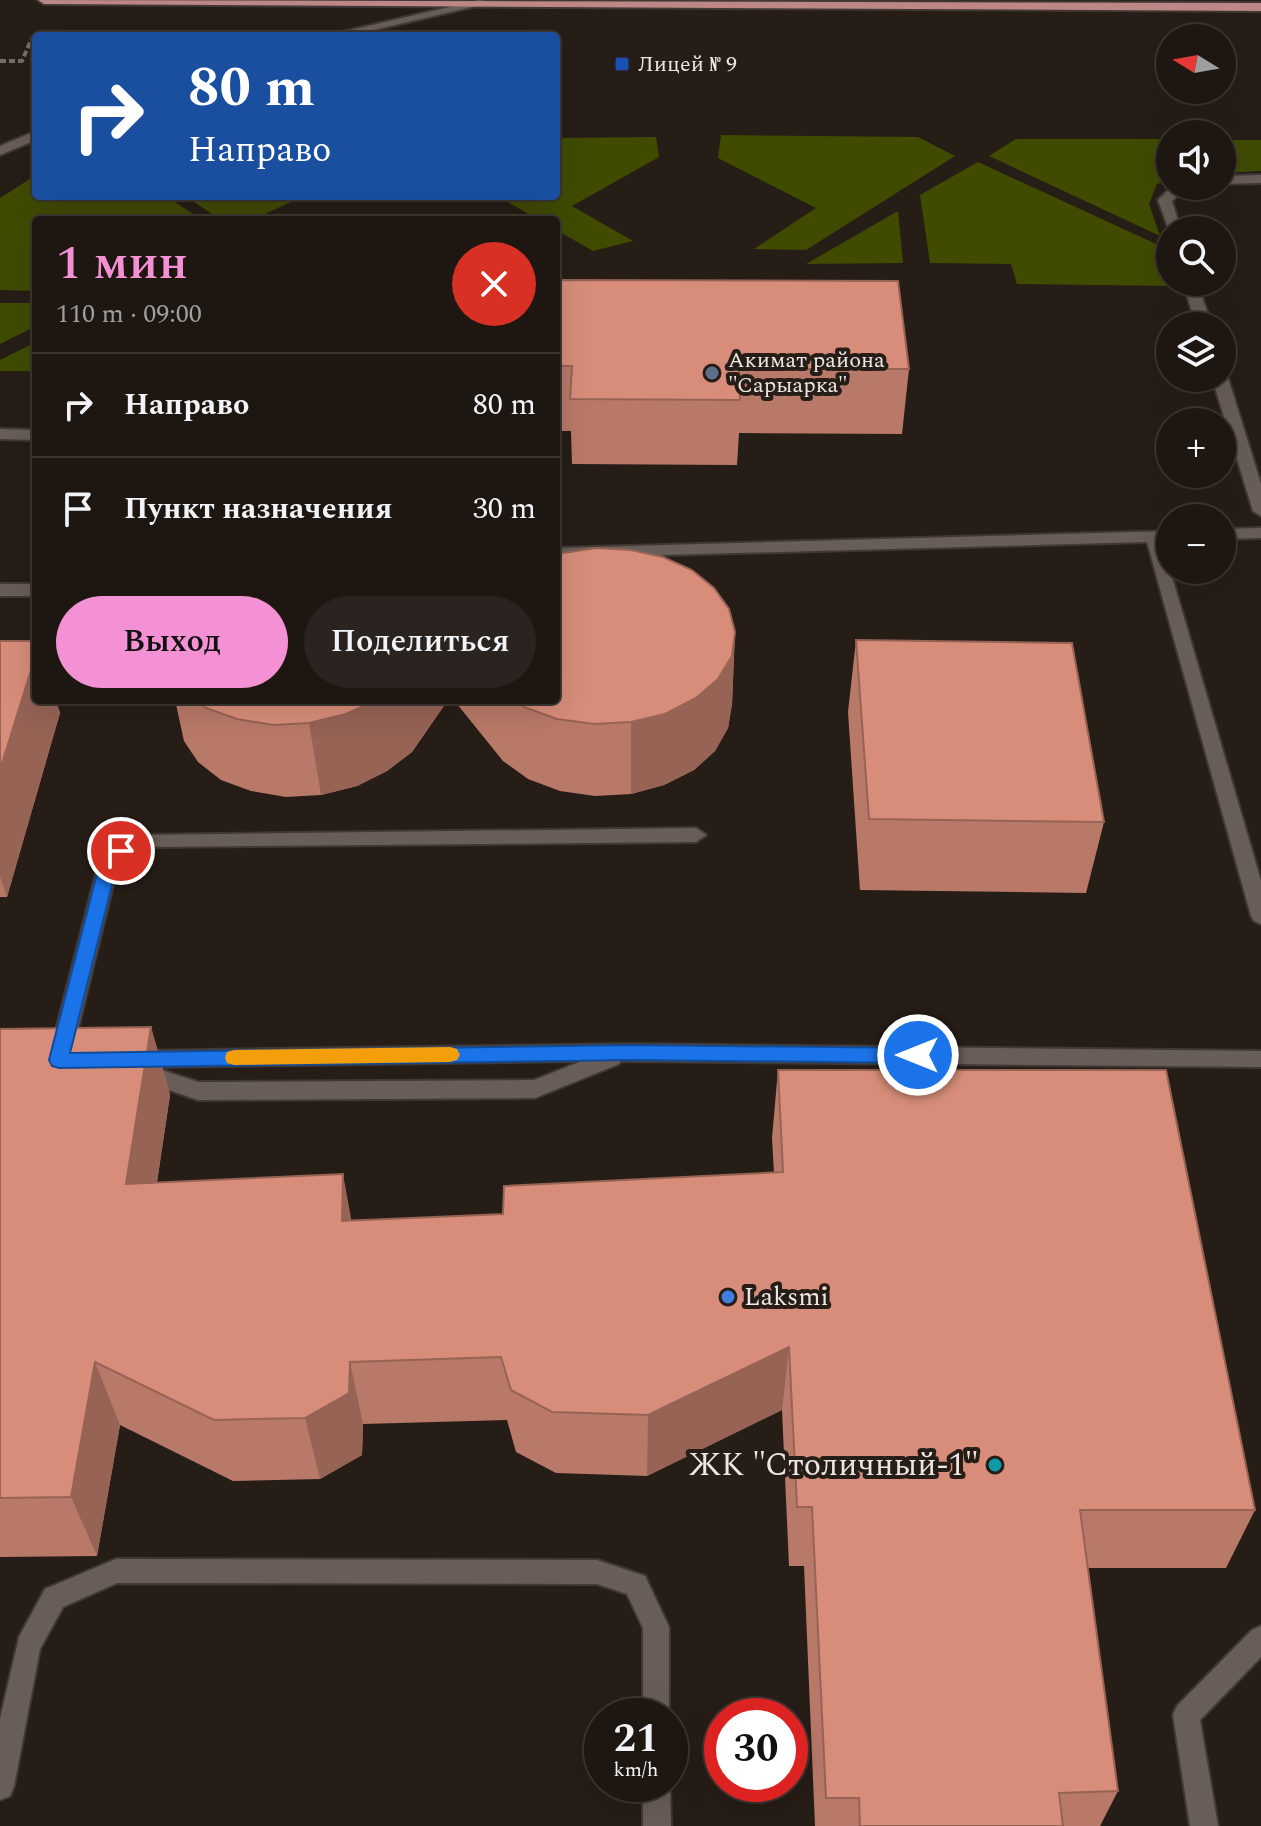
<!DOCTYPE html>
<html lang="ru">
<meta charset="utf-8">
<style>
body{margin:0;font-family:Spectral,serif;background:#2a231f;color:#f1f3f6;height:100vh;display:flex;flex-direction:column;font-size:30px;white-space:nowrap}
*{box-sizing:border-box;margin:0}
p{font-size:26px;color:#a09f9f}
.icon{flex:none;width:44px;height:44px;fill:none;stroke:currentColor;stroke-width:2;stroke-linecap:round;stroke-linejoin:round}
.map{position:relative;flex:1;overflow:hidden}
.side{position:absolute;left:32px;top:216px;width:528px;height:488px;display:flex;flex-direction:column;background:#1d1611;border-radius:8px;box-shadow:0 8px 32px #0002,0 0 0 2px #3b3531}
.side>*{flex:none}
.top-card{position:absolute;left:32px;top:32px;width:528px;height:168px;border-radius:8px;box-shadow:0 8px 32px #0002,0 0 0 2px #3b3531;background:#1a4fa0;color:#fff;overflow:hidden}
.needle{width:52px;rotate:281deg}
.tools{position:absolute;left:1156px;top:24px;display:grid;gap:16px}
.tools a{display:grid;place-items:center;width:80px;height:80px;border-radius:50%;background:#1d1611;box-shadow:0 8px 32px #0002,0 0 0 2px #3b3531;font-size:40px}
.speed{position:absolute;left:584px;top:1698px;display:flex;gap:16px;font-size:40px;font-weight:700;text-align:center}
.speed>*{display:grid;place-content:center;width:104px;height:104px;border-radius:50%;background:#1d1611;box-shadow:0 8px 32px #0002,0 0 0 2px #3b3531;line-height:1}
.speed small{font-size:20px;font-weight:400}
.speed .limit{border:12px solid #d22;background:#fff;color:#111}
.pin{position:absolute;display:grid;place-items:center;width:68px;height:68px;color:#fff;margin:-34px;border:4px solid #fff;border-radius:50%;box-shadow:0 2px 8px #0007}
.me{position:absolute;width:88px;margin:-44px;rotate:270deg;stroke-linejoin:round;filter:drop-shadow(0 0 6px #0008)}
.turn{display:flex;align-items:center;gap:28px;height:168px;padding:0 24px;font-size:36px}
.turn .icon{width:104px;height:104px;stroke-width:2.5}
.turn b{display:block;font-size:56px;line-height:68px}
.round{display:grid;place-items:center;flex:none;width:84px;height:84px;border-radius:42px;background:#2a231f}
.headline{display:flex;align-items:center;justify-content:space-between;height:136px;padding:0 24px}
h1{font-size:48px;font-weight:600;line-height:60px;color:#f491d4}
.primary-button{display:flex;gap:16px;margin-top:auto;padding:16px 24px}
.primary-button a{flex:1;height:92px;border-radius:48px;background:#f491d4;color:#111;font-size:32px;font-weight:600;line-height:92px;text-align:center}
.primary-button a+a{background:#2a231f;color:#f1f3f6}
ul{padding:0;list-style:none}
li{display:flex;align-items:center;gap:24px;height:104px;padding:0 24px;border-top:2px solid #3b3531}
li div{flex:1}
li b{display:block;font-size:30px}
li em{font-style:normal}
.map>svg:first-child{display:block}
</style>
<div class="map">
<svg width="1261" height="1826" viewBox="0 0 1261 1826">
<rect width="100%" height="100%" fill="#271d17"/>
<!-- green -->
<path fill="#404b00" d="M721 135 918 137 955 156 806 250 754 249 816 208 718 158Z
M656 137 659 157 572 206 633 241 593 251 556 230V220H539L497 196H556V138Z
M1016 139H1170V179L1157 184 1149 204 1160 236 989 156Z
M1222 140H1261V171L1222 173Z
M978 162 1156 244 1174 286 1017 284 1011 264 930 263 920 195Z
M36 175V196H165L203 220H36V291L0 290V198Z
M185 196H304L252 220H221Z
M898 211 903 263 806 264Z
M0 303H36V326L0 344Z
M36 342V371H0V360Z"/>
<g fill="none" stroke-linecap="round" stroke-linejoin="round">
<!-- minor casing -->
<g stroke="#403835" stroke-width="4">
<path id="minor" d="M479 0 493 2 349 36H325Z
M36 131V140L0 155V146Z
M1261 175V183L1222 184V176Z
M1172 186H1187L1172 201 1181 230H1170V233L1158 200Z
M1183 282H1197L1212 326H1196Z
M1222 374 1228 378 1261 484V516L1253 511 1212 378H1222Z
M0 429 36 430V440L0 439Z
M1261 528V538L1222 539V529Z
M1170 531V541H1164L1170 570 1261 881V924L1254 921 1251 916 1147 542 556 558V548Z
M0 584H36V596H0Z
M696 828 706 835 696 842 151 847 128 856 118 865 72 1053 68 1059 61 1061 54 1059 50 1053 99 862 114 846 143 835Z
M631 1044 1261 1051V1067L621 1061 619 1064 535 1098 198 1100 134 1078 131 1072 134 1067 126 1065 122 1059 126 1053 133 1051ZM582 1061 534 1080 198 1082 153 1067Z
M116 1559 597 1560 645 1576 669 1627V1716H643V1628L627 1594 597 1584 117 1583 63 1607 40 1649 14 1786 10 1796 0 1800V1719L19 1637 45 1589Z
M1261 1626V1657L1200 1720 1218 1826H1190L1173 1715 1177 1706 1252 1630Z
M670 1783 671 1826H643V1784Z"/>
</g>
<!-- major casing -->
<g stroke="#403835" stroke-width="4">
<path id="major" d="M38 0 1261 3V11L44 4Z"/>
</g>
<!-- path -->
<path stroke="#766d69" stroke-width="4" stroke-dasharray="6 3" stroke-linecap="butt" d="M0 61H22L32 38"/>
<!-- minor -->
<use href="#minor" fill="#695d57" fill-rule="evenodd"/>
<!-- major -->
<use href="#major" fill="#bc8786" fill-rule="evenodd"/>
</g>
<!-- wall -->
<path fill="#b97968" d="M556 280 909 369 902 434 739 433 737 465 572 464 571 431H556Z
M735 632 732 704 728 728 715 751 694 770 664 785 631 794 595 796 560 791 528 779 503 761 457 704V700H556Z
M856 640 1104 822 1086 893 860 890 848 712Z
M0 641 36 700H56L60 713 7 897H0Z
M175 700H448L412 752 387 771 357 786 321 795 286 797 251 791 221 780 198 762 184 741Z
M151 1027 170 1095 157 1182 351 1220 503 1214 774 1173 772 1138 778 1070 1255 1510 1226 1568H1088L1118 1791 1100 1826H815L804 1566H789L782 1410 647 1476 556 1473 516 1452 507 1420 363 1424 362 1455 320 1479 233 1481 120 1425 97 1556 0 1557V1029Z"/>
<!-- shaded-wall -->
<path fill="#966355" d="M735 632 732 704 728 728 715 751 694 770 664 785 631 794V722Z
M36 654V700H56L60 713 7 897 0 877V770Z
M377 700H448L412 752 387 771 357 786 321 795 309 723Z
M151 1027 170 1095 147 1250 126 1184Z
M343 1174 355 1240 342 1221Z
M789 1347 782 1410 647 1476 648 1415Z
M95 1362 120 1425 97 1556 71 1497Z
M350 1362 363 1424 362 1455 320 1479 305 1418Z"/>
<!-- building -->
<path fill="#d78d79" stroke="#966355" stroke-width="2" d="M556 280 898 281 909 369H739L740 400 570 399 572 366H556Z
M596 548 631 550 663 557 692 570 714 588 729 609 735 632 732 656 718 679 696 698 665 714 631 722 594 724 557 719 524 707 514 700H556V555L563 553Z
M856 640 1072 643 1104 822 869 819Z
M0 641H36V654L0 770Z
M196 700H377L346 714 309 723 273 725 237 719 206 708Z
M151 1027 126 1184 343 1174 342 1221 503 1214 504 1186 783 1172 778 1070H1166L1255 1510H1080L1118 1791 1059 1793 1063 1826H860L859 1798H826L812 1507H797L789 1347 648 1415 552 1412 511 1390 501 1357 350 1362 349 1393 305 1418 214 1420 95 1362 71 1497 0 1498V1029Z"/>
<!-- route -->
<path fill="#1a73e8" stroke="#114b97" stroke-width="2" d="M121 844 130 851 117 865 70 1053 631 1045 918 1048 925 1050 928 1055 925 1061 918 1063 631 1060 59 1068 52 1066 49 1060 100 862 115 846Z"/>
<!-- slow -->
<path fill="#f59e0b" d="M450 1047 457 1049 460 1055 457 1060 450 1062 234 1065 227 1063 225 1058 227 1052 234 1050Z"/>
<!-- markers -->
<rect fill="#1a4fb4" stroke="#271d17" stroke-width="3" x="614" y="56" width="16" height="16" rx="4"/>
<circle fill="#5c6f8a" stroke="#271d17" stroke-width="3" cx="712" cy="373" r="8"/>
<circle fill="#3f7fe0" stroke="#271d17" stroke-width="3" cx="728" cy="1297" r="8"/>
<circle fill="#0f9aa8" stroke="#271d17" stroke-width="3" cx="995" cy="1465" r="8"/>
<g text-anchor="middle" dominant-baseline="central" stroke-width="8" stroke-linejoin="round" paint-order="stroke">
<!-- far-poi labels -->
<g font-size="22" fill="#ede6e3" stroke="#271d17" text-anchor="start">
<text x="638" y="64">Лицей № 9</text>
<text x="728" y="360">Акимат района<tspan x="728" dy="25">"Сарыарка"</tspan></text>
</g>
<!-- poi labels -->
<g font-size="26" fill="#ede6e3" stroke="#271d17" text-anchor="start">
<text x="744" y="1297">Laksmi</text>
</g>
<!-- near-poi labels -->
<g font-size="32" fill="#ede6e3" stroke="#271d17" text-anchor="end">
<text x="979" y="1465">ЖК "Столичный-1"</text>
</g>
</g>
</svg>
<div class="tools">
<a><svg class="needle" viewBox="-14 -14 28 28"><path d="M0-13l5 13h-10z" fill="#e53935"/><path d="M0 13l5-13h-10z" fill="#a09f9f"/></svg></a>
<a><svg class="icon" aria-label="sound" viewBox="0 0 24 24"><path d="M4 9h4l5-4v14l-5-4H4zM17 9q2 3 0 6"/></svg></a>
<a><svg class="icon" aria-label="search" viewBox="0 0 24 24"><circle cx="10" cy="10" r="6"/><path d="M15 15l6 6"/></svg></a>
<a><svg class="icon" aria-label="layers" viewBox="0 0 24 24"><path d="M12 4l9 5-9 5-9-5zM3 14l9 5 9-5"/></svg></a>
<a>+</a>
<a>−</a>
</div>
<div class="speed"><div>21<small>km/h</small></div><div class="limit">30</div></div>
<div class="pin" style="left:121px;top:851px;background:#d93025"><svg class="icon" aria-label="arrive" viewBox="0 0 24 24"><path d="M6 21V4h12l-3 4 3 4H6"/></svg></div>
<svg class="me" style="left:918px;top:1055px" viewBox="-20 -20 40 40"><circle r="17" fill="#1a73e8" stroke="#fff" stroke-width="3"/><path d="M0-11L8 9 0 5-8 9z" fill="#fff"/></svg>
<div class="top-card">
<div class="turn"><svg class="icon" aria-label="right" viewBox="0 0 24 24"><path d="M7 20v-9h11M14 6l5 5-5 5"/></svg><div><b>80 m</b>Направо</div></div>
</div>
<section class="side">
<div class="headline"><div><h1>1 мин</h1><p>110 m · 09:00</p></div><a class="round" style="background:#d93025;color:#fff"><svg class="icon" aria-label="close" viewBox="0 0 24 24"><path d="M6 6l12 12M18 6L6 18"/></svg></a></div>
<ul>
<li><svg class="icon" aria-label="right" viewBox="0 0 24 24"><path d="M7 20v-9h11M14 6l5 5-5 5"/></svg><div><b>Направо</b></div><em>80 m</em></li>
<li><svg class="icon" aria-label="arrive" viewBox="0 0 24 24"><path d="M6 21V4h12l-3 4 3 4H6"/></svg><div><b>Пункт назначения</b></div><em>30 m</em></li>
</ul>
<div class="primary-button"><a>Выход</a><a>Поделиться</a></div>
</section>
</div>
